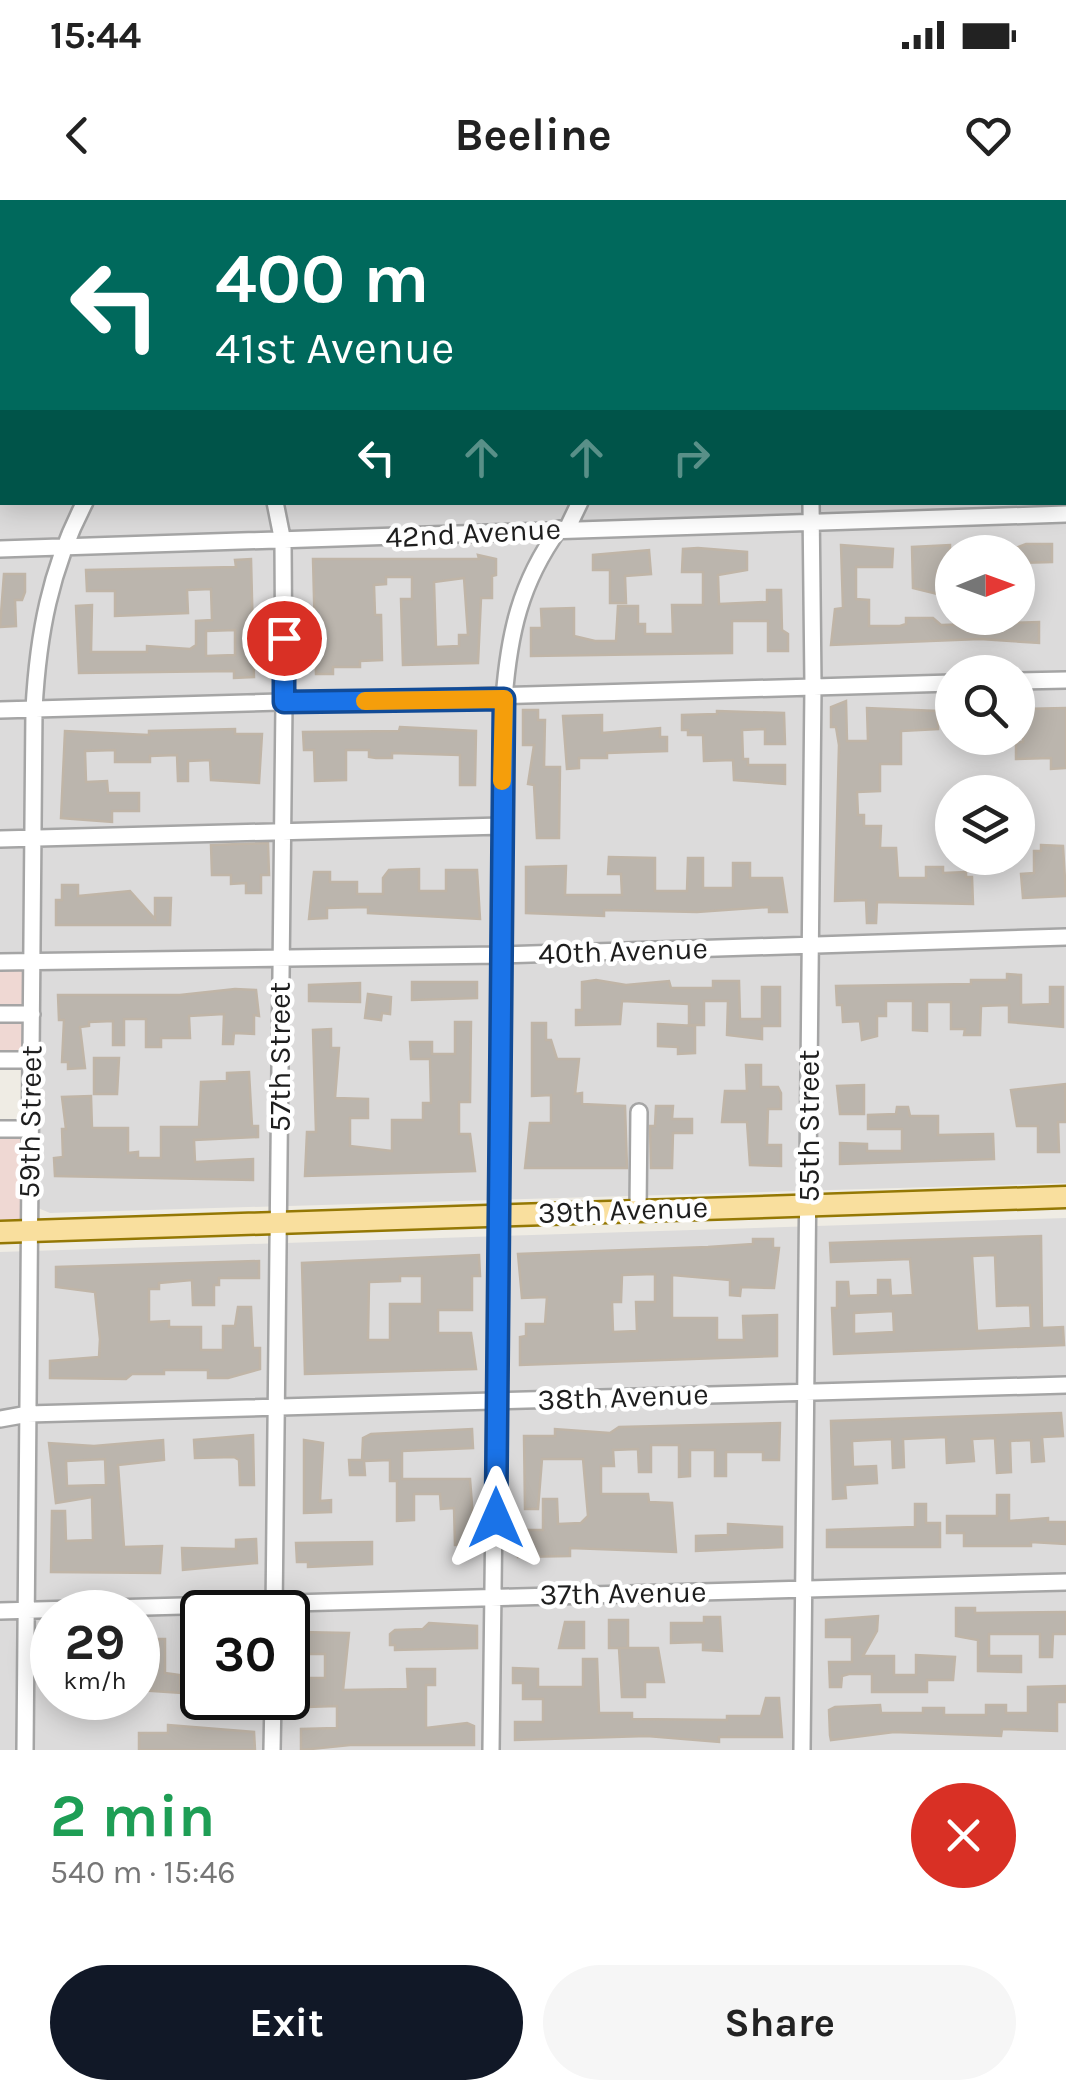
<!DOCTYPE html>
<meta charset="utf-8">
<style>
body{margin:0;font-family:Karla,sans-serif;background:#f6f6f6;color:#222;height:100vh;display:flex;flex-direction:column;font-size:38px;white-space:nowrap}
*{box-sizing:border-box;margin:0}
p{font-size:32px;color:#767676}
.icon{flex:none;width:55px;height:55px;fill:none;stroke:currentColor;stroke-width:2;stroke-linecap:round;stroke-linejoin:round}
.map{position:relative;height:1550px;overflow:hidden}
.sheet{display:flex;flex-direction:column;background:#fff;flex:1}
.sheet>*{flex:none}
.guide{position:absolute;left:0px;top:0px;width:1068px;height:305px;box-shadow:0 5px 25px #0003;background:#00695c;color:#fff;overflow:hidden}
.needle{width:65px;rotate:89deg}
.controls{position:absolute;left:935px;top:335px;display:grid;gap:20px}
.controls a{display:grid;place-items:center;width:100px;height:100px;border-radius:50%;background:#fff;box-shadow:0 5px 25px #0003;font-size:50px}
.speed{position:absolute;left:30px;top:1390px;display:flex;gap:20px;font-size:50px;font-weight:700;text-align:center}
.speed>*{display:grid;place-content:center;width:130px;height:130px;border-radius:50%;background:#fff;box-shadow:0 5px 25px #0003;line-height:1}
.speed small{font-size:25px;font-weight:400}
.speed .limit{border:5px solid #111;border-radius:15px;background:#fff;color:#111}
.pin{position:absolute;display:grid;place-items:center;width:85px;height:85px;color:#fff;margin:-42px;border:5px solid #fff;border-radius:50%;box-shadow:0 2px 10px #0007}
.me{position:absolute;width:110px;margin:-55px;rotate:0deg;stroke-linejoin:round;filter:drop-shadow(0 0 8px #0008)}
.turn{display:flex;align-items:center;gap:35px;height:210px;padding:0 50px;font-size:45px}
.turn .icon{width:130px;height:130px;stroke-width:2.5}
.turn b{display:block;font-size:70px;line-height:85px}
.lanes{display:flex;align-items:center;height:95px;padding:0 50px;background:#0003;justify-content:center;gap:50px;direction:ltr}
.lanes .off{opacity:.35}
.round{display:grid;place-items:center;flex:none;width:105px;height:105px;border-radius:52px;background:#f6f6f6}
.headline{display:flex;align-items:center;justify-content:space-between;height:170px;padding:0 50px}
h1{font-size:60px;font-weight:700;line-height:75px;color:#1e9e55}
.button{display:flex;gap:20px;margin-top:auto;padding:20px 50px}
.button a{flex:1;height:115px;border-radius:60px;background:#111827;color:#fff;font-size:40px;font-weight:700;line-height:115px;text-align:center}
.button a+a{background:#f6f6f6;color:#222}
.status{display:flex;justify-content:space-between;align-items:center;height:70px;padding:0 50px;background:#fff;direction:ltr}
.status svg{height:28px;fill:currentColor}
header{display:flex;justify-content:space-between;align-items:center;height:130px;padding:0 50px;background:#fff;font-size:45px;font-weight:700}
.map>svg:first-child{display:block}
</style>
<div class="status"><b>15:44</b><svg viewBox="0 0 49 12"><path d="M0 12V9h3v3zM5 12V6h3v6zM10 12V3h3v9zM15 12V0h3v12zM26 1h20v11H26zM47 4h2v5h-2z"/></svg></div>
<header><svg class="icon" aria-label="back" viewBox="0 0 24 24"><path d="M15 5l-7 7 7 7"/></svg>Beeline<svg class="icon" aria-label="heart" viewBox="0 0 24 24"><path d="M12 20l-8-8c-3-5 5-10 8-4 3-6 11-1 8 4z"/></svg></header>
<div class="map">
<svg width="1066" height="1550" viewBox="0 0 1066 1550">
<rect width="100%" height="100%" fill="#efece4"/>
<!-- residential -->
<path fill="#dcdbdb" fill-rule="evenodd" d="M0 0H1066V983L82 1012 50 1013 38 1008 39 755 0 756ZM2 2H1065V302H2ZM952 352H1018V418H952ZM952 472H1018V538H952ZM952 592H1018V658H952Z
M1066 1018V1550H0V1052ZM52 1412H138V1498H52ZM202 1412H288V1498H202Z"/>
<!-- commercial -->
<path fill="#efd8d3" d="M33 761 31 856 0 857V762Z
M30 938 29 1029 0 1032V939Z"/>
<!-- building -->
<path fill="#bbb5ad" stroke="#c0b5a7" stroke-width="2.5" fill-rule="evenodd" d="M1026 344H1052V362L1018 363V347Z
M841 345 893 349 892 367H856V399L869 400V426H900L906 424V418H933L941 425 1039 422V443L980 439 831 445 835 409 843 408Z
M950 345V371H937V394L913 388 912 347Z
M698 348 747 352V370L718 375 719 404 767 402V390H781L782 430 788 434V451H768V421H732V453L531 456V428H542L541 409 574 408V436L595 441H616L618 406H638V424H645V434H673L672 405H703V372H682L683 349Z
M649 350 651 374 625 376 626 403H610V370H593V355Z
M478 355 496 359V375L492 376V398H481L478 463 403 465 401 399H412V377H386V384L374 385 375 415H381L382 460 360 461V467H333V474H316L313 359H479ZM464 378 468 435H459V446L436 447 434 382Z
M251 359 254 477 234 478V471L79 473 76 406 92 405 91 452H147V446L190 449 196 445V421L212 420 211 389 187 390 188 413 115 416V391H87L86 370 236 367 235 360ZM235 430V455L206 456V431Z
M4 374H25V392L22 400H15L16 426 0 427Z
M846 501 847 541H868L867 508 938 511V529L901 531V564H880V591L857 592 858 615H864V626H881L880 648H896L898 678H926V667H943V673L966 672V677H972L973 704 877 702 876 723H867L866 700 835 701 839 545 836 527H831V507Z
M1066 508V568L1051 569V558L1016 559V542H1023L1022 509Z
M523 510H538V520H545L544 567H560L559 638H537L534 585 528 584 534 545H523Z
M717 511 784 513 785 544H765V529L742 530 743 559H748V565H785V584L734 580 733 560 704 561 703 535H688V530H682V515L717 514Z
M602 515V533L660 528V537H667V551L607 553V558H579V568L567 569 563 516Z
M400 527 476 531 475 585H460V555L392 553V558H376L369 557V550H346V580L315 581 314 550H304L303 532 399 531Z
M235 529V534H262L259 583 211 580 210 560 188 561V581H178L177 555 150 556V562H115V550L85 551 86 582 107 581 108 593H139V611H112V622L61 618 65 531 149 535V531Z
M268 643 269 675H261V693H246V683L231 684V675H212L211 645Z
M1041 645 1063 646 1066 696 1023 698 1021 674 1034 673V651H1041Z
M609 657 655 658V691H687L688 658H703V688H733V663H750V678H782L787 712H769V707L697 712 604 710V716L526 713V667L566 666 565 695H622L621 674H608Z
M419 669V691H446V670H477L480 719 368 713V707L327 708V718L309 719 314 672H330V682H357V694H383V678L389 670Z
M62 685H78V696L130 691 155 719V698H171L170 725H56V700H62Z
M1007 774 1021 775V805L1050 804V787H1063V827L1009 822V805L981 806 980 835H964L965 829H951V802H927V831L913 830V801H886V816H877V836L862 840 860 821 843 822 842 805H837L836 786 971 784V780H1007Z
M596 780 626 785 669 781 671 788H713V781H739L740 819H762V787H780V826H762V839L727 835 728 801H704V825H689V804L622 801 620 824 576 825V810H582V782Z
M412 782H477V798L412 800Z
M360 783V802L309 801V785Z
M235 789 256 790 259 816 254 815V834L234 833 233 844H223L224 814 189 816 190 838H161V847H146V819H124V845H113V821L89 822V826L80 827 85 868 68 869V862H62L64 820H59L58 795H180Z
M368 794 391 797 390 814 382 813 381 820 365 818Z
M455 822H471L470 902H459V934H470L475 971 305 976 307 932H316L313 830 331 829V848H339L335 898 368 899V918H350V946L392 951V920H423V903H431L430 859H411L410 842H432V854H455Z
M532 823H546V840H551L557 859H579L575 894 582 893V904L625 906 627 968H525L530 923H551V895L532 896Z
M658 824 695 826V853L678 854V847L658 846Z
M94 858H119L117 894H94Z
M746 865H761V887H778L781 893V909H768L767 945H781V966L750 965 747 922H722L725 891H747Z
M249 872 252 926H258V937L194 940 195 962 253 959V980L55 976 54 958 63 957 62 929H66L62 897 91 896 92 928H128V953L138 952V958H161V927H199L201 882 227 881V873Z
M1065 884 1066 922H1058L1059 952H1038V926H1017L1011 890Z
M864 885V914H840L837 886Z
M656 906H673L672 919H692V933H673L672 968H651L650 926H655Z
M897 907H908L910 916H938V935L993 934 994 959 840 964V943L867 944V951H902V929H868V915L896 914Z
M1041 1036 1042 1128 1063 1127 1064 1145 834 1154 832 1108H837V1082H848L849 1096 878 1095V1080H890L891 1096 913 1095 910 1059 831 1062 830 1043ZM995 1055 997 1106 1030 1105 1031 1128 977 1131 972 1056ZM893 1111 894 1132 854 1134V1113Z
M753 1039H773V1048H779L774 1088 741 1087 740 1096 730 1095V1080L672 1075V1118H717V1140H744L743 1116 777 1115V1156L520 1165V1137L526 1136V1124H545L547 1097 522 1098 518 1054 708 1047 753 1044ZM655 1074V1102H636L637 1131 613 1132 612 1102H621L622 1075Z
M479 1055 480 1076H472V1110H438V1133H471L476 1169 305 1174 302 1063ZM400 1076H422V1104H390V1140H368L369 1082 400 1081Z
M259 1061V1078H219V1085H214V1105H193L192 1080 159 1083V1089H149V1122L169 1121V1127H201V1150H223V1126H235L238 1107H251L253 1148H260V1169L228 1178H208V1170H164V1174H132L126 1179 50 1178V1161L99 1157 100 1139 95 1092 56 1087V1067Z
M1061 1213 1063 1236 1042 1237 1044 1261 1032 1262 1031 1240 1010 1241 1011 1272 997 1273 995 1238 972 1239 974 1261 947 1263 946 1237 903 1239 904 1267 893 1268 892 1239 852 1241 853 1267 876 1266 877 1283 845 1285 846 1298 833 1299 831 1221Z
M780 1223 779 1260H763V1252H726V1276H715V1250H690V1276L679 1277V1245H651V1272H639L638 1249 613 1250 614 1266H601V1294H648L649 1302 672 1303 676 1352 570 1348V1356L518 1357V1336H523V1330H543V1299H557L558 1324 581 1323 588 1316 583 1259H542L538 1309H525L524 1236H555V1229L610 1233 619 1227Z
M472 1229 473 1248 402 1251V1279H470L475 1344 455 1345 454 1308 441 1309 440 1294H414V1320L397 1321V1281H390V1260L364 1261 365 1275H350L349 1260H362L363 1238 371 1234Z
M253 1235 254 1285H240L239 1260 234 1257 195 1258 194 1240Z
M163 1240 164 1260 118 1265 124 1347 162 1346 160 1373 51 1372 52 1311H65L66 1341 93 1340 92 1297 56 1303 49 1243 94 1246ZM105 1259 106 1285 67 1286 66 1261Z
M304 1240 323 1243 320 1301 331 1300V1312L304 1313Z
M997 1295H1009V1321L1048 1318V1322H1066V1344L1031 1342V1346H964V1333H947V1316H997Z
M915 1304H926V1323H940V1347H827V1330L915 1327Z
M728 1324 782 1327V1347L696 1351V1336L728 1335Z
M256 1339 257 1363 183 1370 182 1348 236 1349V1340Z
M372 1342V1364L308 1367V1362H297L296 1343Z
M956 1408H975V1413L1066 1412V1434H1053L1052 1457H1040V1434H989V1456H1021V1472L978 1471V1440L956 1436Z
M878 1416 877 1431 863 1456H894V1475H916V1455L955 1457 953 1480H927V1492H872V1474H849L842 1476 841 1487H830L829 1462H852V1437H826V1420Z
M704 1417H720L722 1451 703 1450V1442L671 1443V1423H704Z
M609 1420H628V1448H609Z
M565 1422H584V1448H559Z
M429 1423 477 1426V1448L395 1450V1445H390V1434L395 1430 423 1429Z
M299 1432 349 1433 343 1490 408 1489 407 1469H435V1485H426V1528L467 1523 474 1526V1545H350L301 1550V1529L337 1528V1506L307 1507V1478H325V1454H300Z
M145 1439H165V1473L180 1475 181 1493 139 1490V1476H145Z
M619 1448H658L664 1482H645V1497H622Z
M583 1459H597L599 1513H632V1519L727 1520V1516H761L766 1498H779L782 1537H719V1542L647 1536 515 1540V1522H543V1499H523V1483H513V1468L538 1469V1487H583Z
M1066 1486V1502H1057V1531L1002 1529 1001 1536 894 1532 831 1540 830 1535 829 1510 835 1507 880 1505 881 1513H923V1508H944V1515H986V1505H1006V1513H1028V1487Z
M168 1525 254 1532 255 1550H139V1533H168Z"/>
<g fill="none" stroke-linecap="round" stroke-linejoin="round">
<!-- minor casing -->
<g stroke="#a5a5a5" stroke-width="20">
<path id="minor" d="M195 2V0
M567 2 612 0
M815 2V0
M0 19H2
M1065 148H1066
M0 182H2
M567 329 580 302
M0 349 1066 314
M1018 481 1066 480
M0 510 952 483
M0 639 502 626
M0 762 499 755 1066 737
M0 814H32
M0 860H31
M0 929H30
M638 1010 639 912
M0 1219 28 1214 1066 1185
M0 1411 1066 1382
M274 1412 284 503 283 342 275 302
M25 1550 34 509C38 435 50 369 85 302
M272 1550 273 1498
M491 1550 504 499C509 434 520 383 559 329
M802 1550 813 486 811 302"/>
</g>
<!-- major casing -->
<g stroke="#947804" stroke-width="25">
<path id="major" d="M0 1032 1066 997"/>
</g>
<!-- minor -->
<use href="#minor" stroke="#fff" stroke-width="15"/>
<!-- major -->
<use href="#major" stroke="#f9df9e" stroke-width="20"/>
</g>
<g fill="none" stroke-linecap="round" stroke-linejoin="round">
<!-- route casing -->
<g stroke="#114b97" stroke-width="25">
<path id="route" d="M284 438V502L504 499 496 1318"/>
</g>
<!-- route -->
<use href="#route" stroke="#1a73e8" stroke-width="18"/>
<!-- slow -->
<path stroke="#f59e0b" stroke-width="18" d="M365 501 504 499 502 581"/>
</g>
<g text-anchor="middle" dominant-baseline="central" stroke-width="9" stroke-linejoin="round" paint-order="stroke">
<!-- street labels -->
<g font-size="30" fill="#1e1e1e" stroke="#fff">
<text transform="translate(473 333) rotate(-3)">42nd Avenue</text>
<text transform="translate(623 751) rotate(-2)">40th Avenue</text>
<text transform="translate(280 857) rotate(-90)">57th Street</text>
<text transform="translate(30 922) rotate(-89)">59th Street</text>
<text transform="translate(809 926) rotate(-90)">55th Street</text>
<text transform="translate(623 1010) rotate(-2)">39th Avenue</text>
<text transform="translate(623 1197) rotate(-2)">38th Avenue</text>
<text transform="translate(623 1393) rotate(-1)">37th Avenue</text>
</g>
</g>
</svg>
<div class="controls">
<a><svg class="needle" viewBox="-14 -14 28 28"><path d="M0-13l5 13h-10z" fill="#e53935"/><path d="M0 13l5-13h-10z" fill="#767676"/></svg></a>
<a><svg class="icon" aria-label="search" viewBox="0 0 24 24"><circle cx="10" cy="10" r="6"/><path d="M15 15l6 6"/></svg></a>
<a><svg class="icon" aria-label="layers" viewBox="0 0 24 24"><path d="M12 4l9 5-9 5-9-5zM3 14l9 5 9-5"/></svg></a>
</div>
<div class="speed"><div>29<small>km/h</small></div><div class="limit">30</div></div>
<div class="pin" style="left:284px;top:438px;background:#d93025"><svg class="icon" aria-label="arrive" viewBox="0 0 24 24"><path d="M6 21V4h12l-3 4 3 4H6"/></svg></div>
<svg class="me" style="left:496px;top:1318px" viewBox="-20 -20 40 40"><path d="M0-17L14 15 0 8-14 15z" fill="#1a73e8" stroke="#fff" stroke-width="4"/></svg>
<div class="guide">
<div class="turn"><svg class="icon" aria-label="left" viewBox="0 0 24 24"><path d="M17 20v-9H6M10 6l-5 5 5 5"/></svg><div><b>400 m</b>41st Avenue</div></div>
<div class="lanes"><svg class="icon" aria-label="left" viewBox="0 0 24 24"><path d="M17 20v-9H6M10 6l-5 5 5 5"/></svg><svg class="icon off" aria-label="ahead" viewBox="0 0 24 24"><path d="M12 20V5M6 11l6-6 6 6"/></svg><svg class="icon off" aria-label="ahead" viewBox="0 0 24 24"><path d="M12 20V5M6 11l6-6 6 6"/></svg><svg class="icon off" aria-label="right" viewBox="0 0 24 24"><path d="M7 20v-9h11M14 6l5 5-5 5"/></svg></div>
</div>
</div>
<section class="sheet">
<div class="headline"><div><h1>2 min</h1><p>540 m · 15:46</p></div><a class="round" style="background:#d93025;color:#fff"><svg class="icon" aria-label="close" viewBox="0 0 24 24"><path d="M6 6l12 12M18 6L6 18"/></svg></a></div>
<div class="button"><a>Exit</a><a>Share</a></div>
</section>
